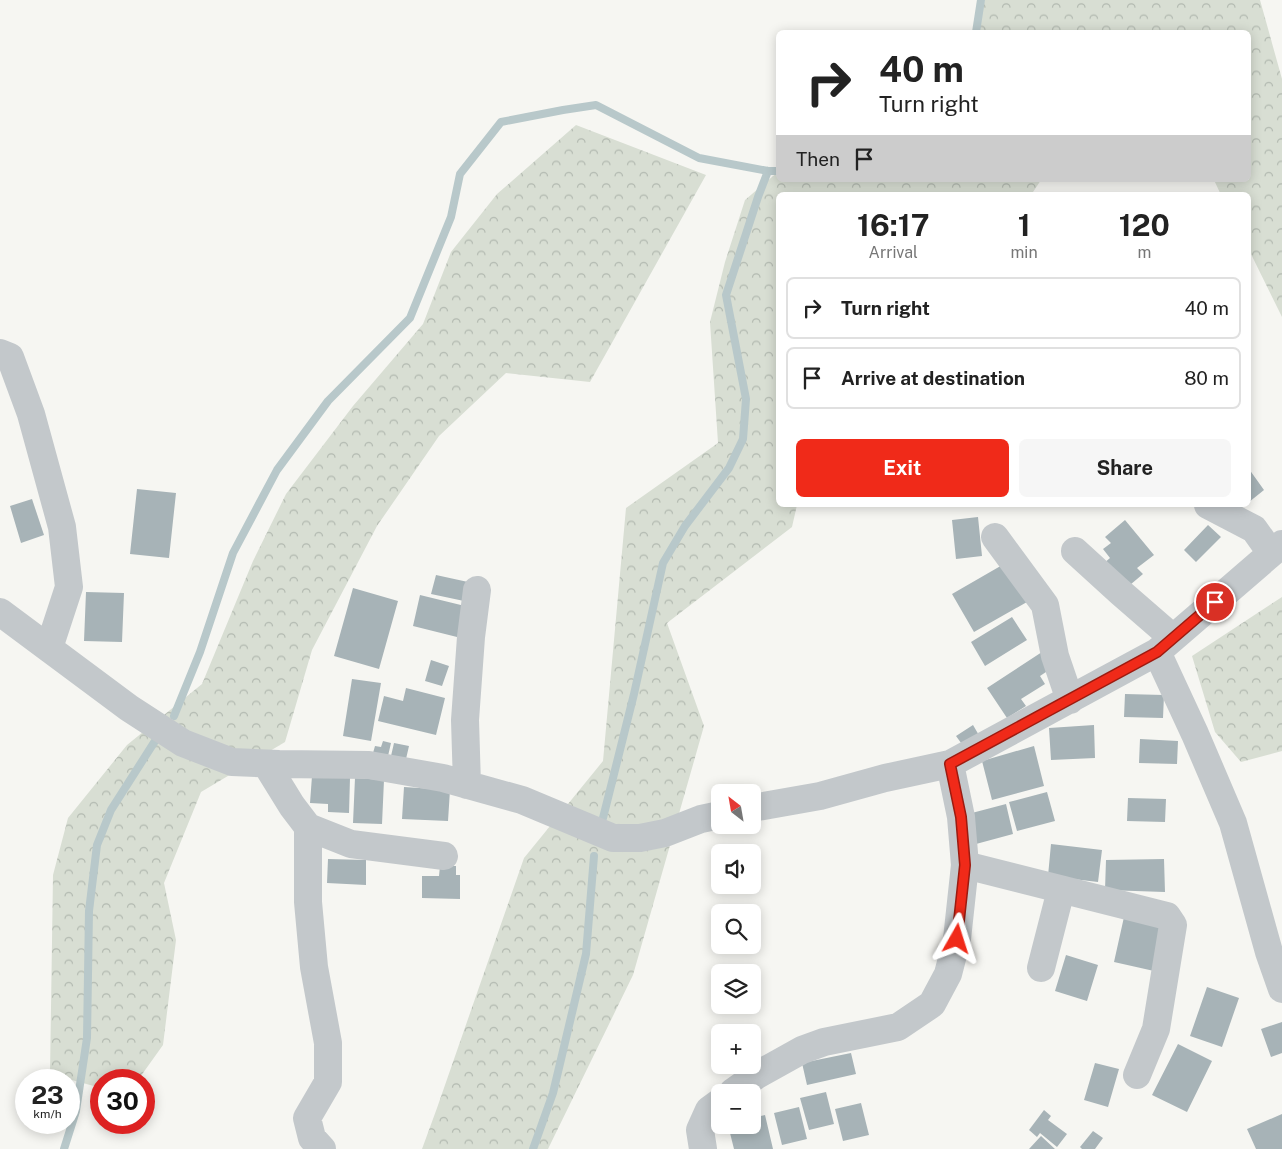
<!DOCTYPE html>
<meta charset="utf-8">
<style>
body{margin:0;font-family:"Public Sans",sans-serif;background:#f6f6f6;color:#222;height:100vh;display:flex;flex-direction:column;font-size:19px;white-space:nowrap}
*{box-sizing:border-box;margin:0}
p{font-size:16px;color:#767676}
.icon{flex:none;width:28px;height:28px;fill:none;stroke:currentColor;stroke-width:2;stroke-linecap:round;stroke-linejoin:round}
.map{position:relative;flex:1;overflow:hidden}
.sheet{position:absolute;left:776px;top:192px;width:475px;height:315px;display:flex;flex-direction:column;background:#fff;border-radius:8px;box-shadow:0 2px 12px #0003}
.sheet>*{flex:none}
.banner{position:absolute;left:776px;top:30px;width:475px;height:152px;border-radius:8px;box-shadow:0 2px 12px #0003;background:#fff;color:#222;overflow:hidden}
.needle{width:32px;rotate:329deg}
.fabs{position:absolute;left:711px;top:784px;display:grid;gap:10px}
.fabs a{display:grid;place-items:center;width:50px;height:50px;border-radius:8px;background:#fff;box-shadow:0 2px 12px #0003;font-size:25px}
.speed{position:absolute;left:15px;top:1069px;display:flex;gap:10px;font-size:25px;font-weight:700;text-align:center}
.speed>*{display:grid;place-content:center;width:65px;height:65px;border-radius:50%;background:#fff;box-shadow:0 2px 12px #0003;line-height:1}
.speed small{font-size:12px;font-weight:400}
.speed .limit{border:8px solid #d22;background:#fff;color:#111}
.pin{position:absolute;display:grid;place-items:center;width:42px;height:42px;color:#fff;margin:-21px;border:2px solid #fff;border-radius:50%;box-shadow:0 1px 5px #0007}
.me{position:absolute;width:55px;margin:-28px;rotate:6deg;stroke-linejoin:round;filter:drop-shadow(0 0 4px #0008)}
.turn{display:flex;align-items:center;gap:18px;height:105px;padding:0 20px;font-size:22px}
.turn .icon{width:65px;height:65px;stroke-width:2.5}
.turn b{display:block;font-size:35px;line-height:42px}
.then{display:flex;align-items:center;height:48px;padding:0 20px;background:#0003;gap:10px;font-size:19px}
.eta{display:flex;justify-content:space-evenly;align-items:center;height:85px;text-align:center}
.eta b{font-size:30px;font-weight:700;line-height:35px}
.cta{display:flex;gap:10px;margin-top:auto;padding:10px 20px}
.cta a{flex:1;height:58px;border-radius:8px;background:#f02a19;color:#fff;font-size:20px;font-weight:700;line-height:58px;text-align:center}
.cta a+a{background:#f6f6f6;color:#222}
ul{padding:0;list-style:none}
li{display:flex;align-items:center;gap:15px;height:62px;margin:0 10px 8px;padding:0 10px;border:2px solid #e0e0e0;border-radius:8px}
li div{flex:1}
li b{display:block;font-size:19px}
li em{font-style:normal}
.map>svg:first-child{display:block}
</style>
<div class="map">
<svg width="1282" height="1149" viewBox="0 0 1282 1149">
<defs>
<pattern id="forest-crowns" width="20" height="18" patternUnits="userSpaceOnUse" patternTransform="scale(1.25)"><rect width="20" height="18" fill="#d8ded3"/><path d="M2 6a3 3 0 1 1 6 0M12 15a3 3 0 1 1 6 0" fill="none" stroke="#b2b9b0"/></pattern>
</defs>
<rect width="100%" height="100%" fill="#f6f6f2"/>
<!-- forest -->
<path fill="url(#forest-crowns)" d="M985 0H1260L1282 79V317L1249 250V195H1221L1214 180H1249V32H972Z
M576 125 706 175 590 382 506 373 439 436 377 526 312 650 285 742 201 792 164 883 176 940 163 1045 138 1080H101V1088L50 1074 53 875 68 818 127 745 202 684 253 561 286 494 353 406 423 324 451 252 497 194Z
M779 171V180H873L877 181 879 180H1041L1031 195H779V505H797L792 527 667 623 704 726 633 975 548 1149H422L437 1108 524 858 603 761 626 508 718 443 710 322 725 262 745 200Z
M1282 597V751L1241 762 1215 732 1192 656Z"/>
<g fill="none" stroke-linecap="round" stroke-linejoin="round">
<!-- stream -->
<path stroke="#b8c8ca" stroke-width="8" d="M976 32 981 0
M174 716 200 652 233 553 277 470 328 401 410 318 451 217 460 174 501 122 563 110 596 105 699 158 768 171H779
M603 818 634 694 663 563 685 526 729 468 743 439 746 399 726 295 758 197 768 171
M64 1149 76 1111 87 1038 89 911 97 845 111 810 155 741
M533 1149 553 1093 586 954 594 856"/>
</g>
<!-- building -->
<path fill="#a7b3b7" d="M1249 469 1264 490 1249 502Z
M137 489 176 493 169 558 130 554Z
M32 499 44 535 21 543 10 506Z
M978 517 982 556 956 559 952 520Z
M1125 520 1154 555 1137 568 1143 574 1124 590 1103 564 1110 558 1103 549 1111 543 1105 537Z
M1208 525 1221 537 1196 562 1184 550Z
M1004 564 1027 602 974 632 952 594Z
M436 575 468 582 464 601 431 594Z
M353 588 398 601 379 669 334 656Z
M86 592 124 593 122 642 84 641Z
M420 595 469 607 461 638 413 626Z
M1012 617 1027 640 985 666 971 642Z
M1042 652 1052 668 1040 676 1045 684 1021 699 1026 706 1007 718 987 688Z
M431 660 449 666 442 686 425 681Z
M352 679 381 683 371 741 343 736Z
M406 688 445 698 436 735 378 721 384 696 403 701Z
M1125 694 1164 695 1163 718 1124 717Z
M973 725 980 737 964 747 956 736Z
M1094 725 1095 758 1051 760 1049 728Z
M1140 739 1178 741 1177 764 1139 763Z
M383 741 391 743 388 756 373 753 375 746 381 747Z
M394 743 409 746 406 759 391 756Z
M1034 746 1044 786 992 800 982 761Z
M312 776 350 778 349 813 328 812V804L310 803Z
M355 778 384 780 382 824 353 823Z
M404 787 450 790 448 821 402 819Z
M1047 792 1055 821 1017 831 1009 802Z
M1128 798 1166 799 1165 822 1127 821Z
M1006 804 1013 834 976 844 968 814Z
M1051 844 1102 850 1098 882 1048 876Z
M328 859 366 860V885L327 883Z
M1164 859 1165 892 1105 890 1106 860Z
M440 866H456V875H460V899L422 898V876H439Z
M1124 917 1164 926 1154 971 1114 962Z
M1066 955 1098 965 1087 1001 1055 991Z
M1207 987 1239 998 1222 1047 1190 1036Z
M1282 1022V1053L1271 1057 1261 1029Z
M1178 1044 1212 1061 1187 1112 1152 1095Z
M851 1053 856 1074 807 1085 802 1063Z
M1095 1063 1119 1069 1108 1107 1084 1100Z
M826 1092 834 1124 809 1130 800 1098Z
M861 1103 869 1135 843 1141 835 1109Z
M799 1107 807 1139 782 1145 774 1113Z
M1044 1110 1051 1116 1048 1120 1067 1134 1057 1147 1040 1133 1037 1137 1029 1130Z
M1282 1114V1149H1256L1247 1129Z
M765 1115 773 1149H734L728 1125H752V1118Z
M1093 1131 1103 1138 1095 1149H1082L1080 1147Z
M1041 1136 1055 1149H1029Z"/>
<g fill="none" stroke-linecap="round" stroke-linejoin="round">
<!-- minor -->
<path stroke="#c3c8cb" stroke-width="28" d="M0 353 10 357 31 414 62 527 69 587 49 648
M1208 505 1254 529 1271 553
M995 537 1045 605 1055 656 1070 700
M1075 551 1120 592 1173 638
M0 612 129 708 183 743 232 762 279 764 369 765 443 778 522 800 613 838H640L665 833 701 819 720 815
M1157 652 1195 734 1233 823 1269 952 1282 989
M266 764 292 806 308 827 351 844 444 856
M467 785 465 720 471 637 477 590
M752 808 820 796 885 778 950 764 1157 652 1282 544
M308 827V902L314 967 328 1043V1082L307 1118 312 1138 322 1149
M965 865 1167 916 1173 925 1156 1029 1137 1075
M1041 968 1061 890
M733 1092 757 1075 802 1050 824 1042 898 1027 932 1004 948 974 957 939 965 865 961 817 950 764
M703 1149 700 1130 709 1110 720 1102"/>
</g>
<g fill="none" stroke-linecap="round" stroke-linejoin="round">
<!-- route casing -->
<g stroke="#9c1b10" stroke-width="12">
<path id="route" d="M957 939 965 865 961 817 950 764 1157 652 1215 602"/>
</g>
<!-- route -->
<use href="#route" stroke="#f02a19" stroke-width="9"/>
</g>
</svg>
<div class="fabs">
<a><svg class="needle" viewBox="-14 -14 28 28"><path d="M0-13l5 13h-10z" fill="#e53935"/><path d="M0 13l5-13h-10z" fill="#767676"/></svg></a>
<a><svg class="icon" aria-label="sound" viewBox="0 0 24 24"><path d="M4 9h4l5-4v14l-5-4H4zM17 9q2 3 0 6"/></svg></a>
<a><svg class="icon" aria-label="search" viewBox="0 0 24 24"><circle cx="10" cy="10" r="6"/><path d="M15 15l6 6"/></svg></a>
<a><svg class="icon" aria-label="layers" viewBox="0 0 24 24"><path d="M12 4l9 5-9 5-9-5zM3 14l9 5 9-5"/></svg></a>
<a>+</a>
<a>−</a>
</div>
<div class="speed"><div>23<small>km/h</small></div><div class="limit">30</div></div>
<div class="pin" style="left:1215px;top:602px;background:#d93025"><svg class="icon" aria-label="arrive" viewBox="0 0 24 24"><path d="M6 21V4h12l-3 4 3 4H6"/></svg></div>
<svg class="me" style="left:957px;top:939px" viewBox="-20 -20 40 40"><path d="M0-17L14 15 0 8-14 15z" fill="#f02a19" stroke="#fff" stroke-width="4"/></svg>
<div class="banner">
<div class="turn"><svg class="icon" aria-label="right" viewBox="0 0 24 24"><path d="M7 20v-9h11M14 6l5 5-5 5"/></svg><div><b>40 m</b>Turn right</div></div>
<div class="then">Then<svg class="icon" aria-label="arrive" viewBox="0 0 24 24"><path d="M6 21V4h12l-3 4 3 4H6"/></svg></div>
</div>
<section class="sheet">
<div class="eta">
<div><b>16:17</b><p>Arrival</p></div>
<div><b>1</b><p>min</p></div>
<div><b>120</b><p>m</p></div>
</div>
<ul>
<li><svg class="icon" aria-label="right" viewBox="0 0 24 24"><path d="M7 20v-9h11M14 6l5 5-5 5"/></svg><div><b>Turn right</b></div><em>40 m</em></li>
<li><svg class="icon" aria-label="arrive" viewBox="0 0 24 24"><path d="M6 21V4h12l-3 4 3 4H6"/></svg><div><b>Arrive at destination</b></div><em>80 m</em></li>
</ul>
<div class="cta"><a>Exit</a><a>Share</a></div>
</section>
</div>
